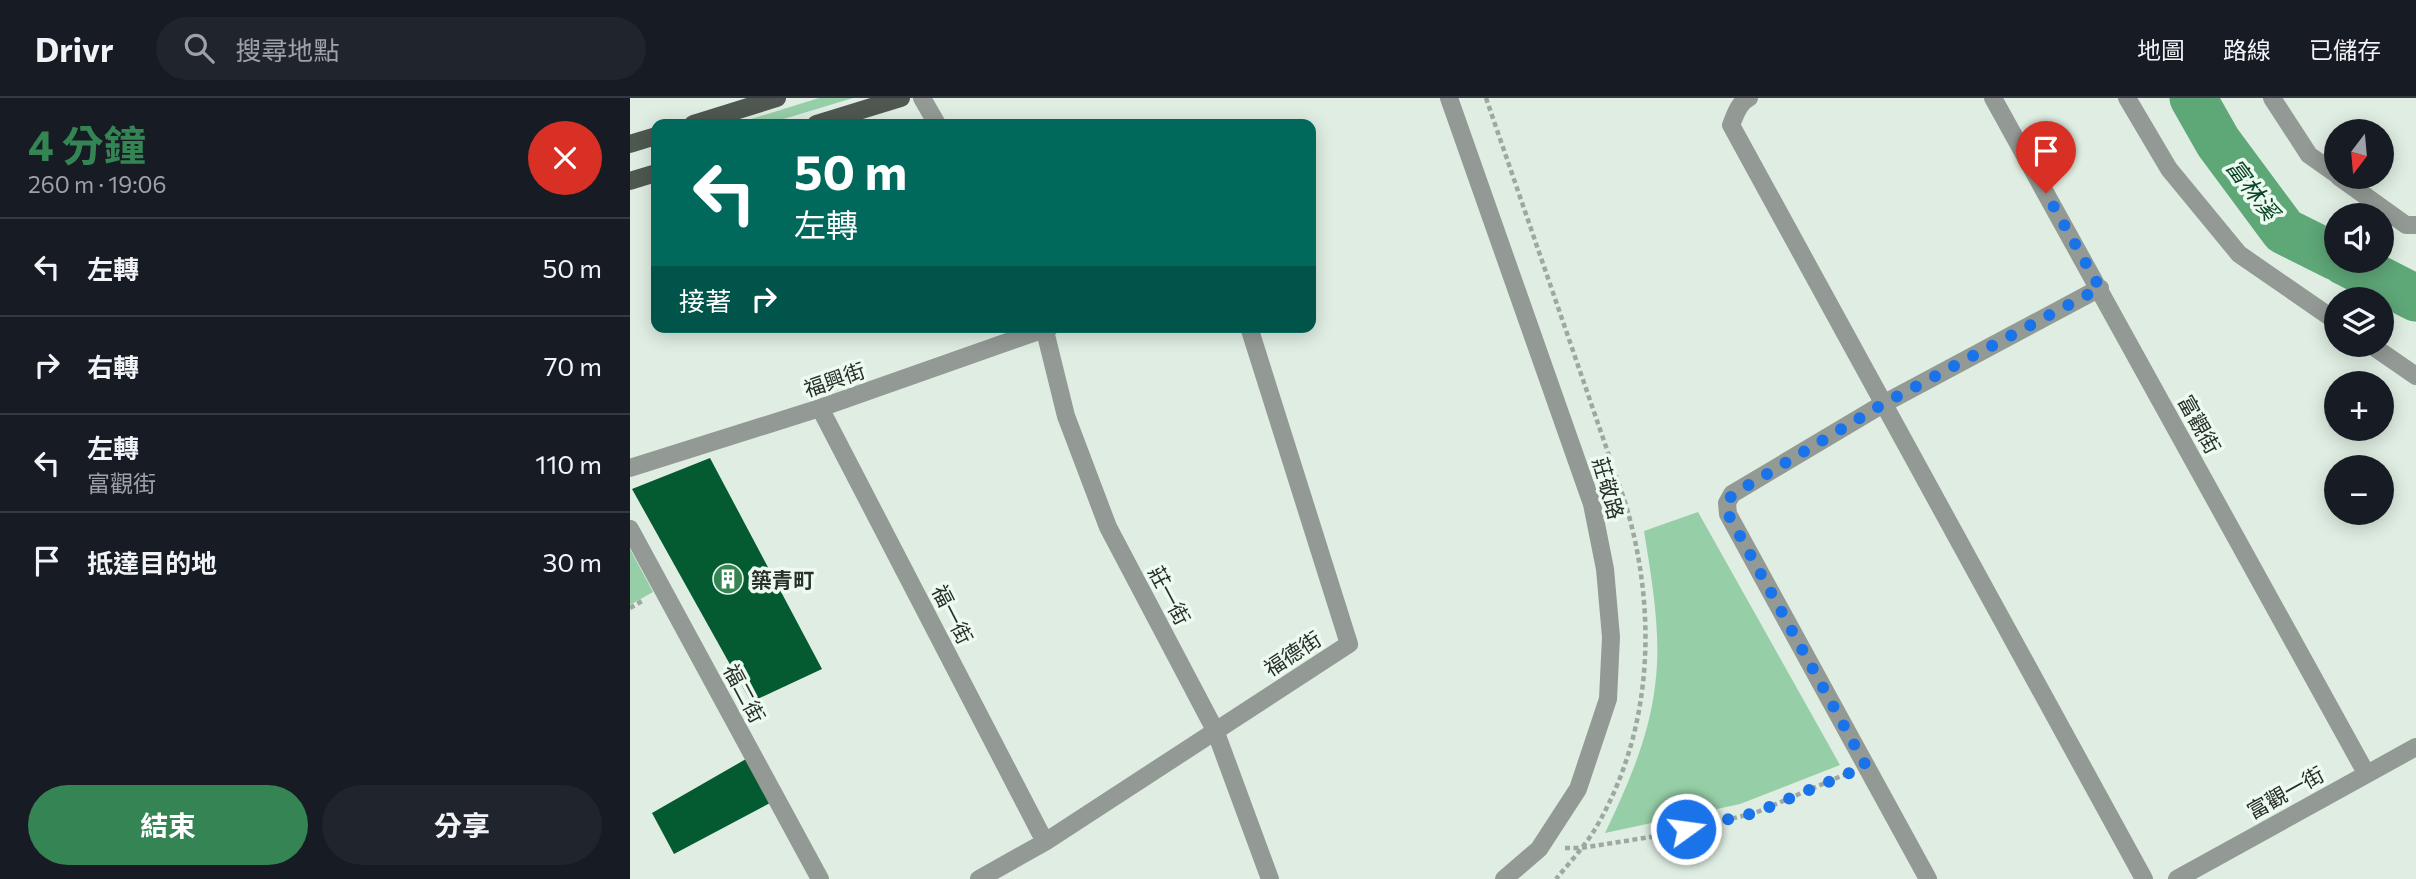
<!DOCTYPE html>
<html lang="zh-TW">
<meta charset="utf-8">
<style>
body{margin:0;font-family:Commissioner,"Noto Sans TC",sans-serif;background:#20242c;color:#f1f3f6;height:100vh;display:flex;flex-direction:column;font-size:26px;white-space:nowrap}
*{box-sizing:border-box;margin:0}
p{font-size:23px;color:#9ea1a6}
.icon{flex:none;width:38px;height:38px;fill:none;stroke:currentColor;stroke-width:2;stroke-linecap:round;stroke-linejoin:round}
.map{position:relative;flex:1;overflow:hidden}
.details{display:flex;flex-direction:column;background:#171b24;width:630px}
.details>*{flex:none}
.top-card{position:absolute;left:21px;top:21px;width:665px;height:214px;border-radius:14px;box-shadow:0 4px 18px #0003;background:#00695c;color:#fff;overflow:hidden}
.needle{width:46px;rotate:196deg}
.tools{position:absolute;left:1694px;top:21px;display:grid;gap:14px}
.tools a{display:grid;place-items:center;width:70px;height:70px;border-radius:50%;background:#171b24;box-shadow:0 4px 18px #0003;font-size:35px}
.pin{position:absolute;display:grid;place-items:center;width:60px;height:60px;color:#fff;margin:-72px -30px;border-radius:50% 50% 50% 0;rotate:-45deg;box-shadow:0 0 7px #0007}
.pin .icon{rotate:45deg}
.me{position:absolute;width:77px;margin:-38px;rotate:76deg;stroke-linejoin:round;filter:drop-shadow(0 0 5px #0008)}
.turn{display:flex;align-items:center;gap:24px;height:147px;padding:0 28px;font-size:32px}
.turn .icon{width:91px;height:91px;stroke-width:2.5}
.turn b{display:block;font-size:49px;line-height:60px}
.then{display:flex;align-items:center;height:66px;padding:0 28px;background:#0003;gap:14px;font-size:26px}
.round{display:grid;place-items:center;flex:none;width:74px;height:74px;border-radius:37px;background:#20242c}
.overview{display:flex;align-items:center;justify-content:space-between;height:119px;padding:0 28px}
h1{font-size:42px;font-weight:700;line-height:52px;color:#348454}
.action{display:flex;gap:14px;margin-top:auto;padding:14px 28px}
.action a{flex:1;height:80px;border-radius:42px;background:#348454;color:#fff;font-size:28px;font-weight:700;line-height:80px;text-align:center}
.action a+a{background:#20242c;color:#f1f3f6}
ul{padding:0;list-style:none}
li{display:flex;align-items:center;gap:21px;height:98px;padding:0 28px;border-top:2px solid #363941}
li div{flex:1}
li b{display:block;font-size:26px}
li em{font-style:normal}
header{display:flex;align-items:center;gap:42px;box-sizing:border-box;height:98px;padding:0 35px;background:#171b24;border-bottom:2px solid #363941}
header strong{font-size:33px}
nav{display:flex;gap:38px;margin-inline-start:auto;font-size:24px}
.search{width:490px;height:63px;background:#20242c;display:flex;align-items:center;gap:18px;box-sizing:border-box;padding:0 24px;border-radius:38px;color:#9ea1a6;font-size:26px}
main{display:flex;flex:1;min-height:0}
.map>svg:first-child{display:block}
</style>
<header>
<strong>Drivr</strong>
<div class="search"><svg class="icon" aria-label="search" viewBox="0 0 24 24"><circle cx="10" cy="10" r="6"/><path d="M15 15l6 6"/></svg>搜尋地點</div>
<nav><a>地圖</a><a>路線</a><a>已儲存</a></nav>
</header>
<main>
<section class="details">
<div class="overview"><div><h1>4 分鐘</h1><p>260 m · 19:06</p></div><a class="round" style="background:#d93025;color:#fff"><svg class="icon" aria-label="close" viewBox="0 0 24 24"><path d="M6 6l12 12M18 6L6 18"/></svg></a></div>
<ul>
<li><svg class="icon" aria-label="left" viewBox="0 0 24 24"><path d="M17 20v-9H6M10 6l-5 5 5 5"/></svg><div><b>左轉</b></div><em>50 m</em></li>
<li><svg class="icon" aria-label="right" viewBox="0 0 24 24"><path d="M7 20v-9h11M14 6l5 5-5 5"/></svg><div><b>右轉</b></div><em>70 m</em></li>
<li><svg class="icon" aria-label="left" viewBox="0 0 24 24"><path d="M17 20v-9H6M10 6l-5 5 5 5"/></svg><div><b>左轉</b><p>富觀街</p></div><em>110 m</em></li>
<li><svg class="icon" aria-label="arrive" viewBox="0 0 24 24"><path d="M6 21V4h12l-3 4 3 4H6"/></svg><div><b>抵達目的地</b></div><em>30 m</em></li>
</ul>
<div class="action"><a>結束</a><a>分享</a></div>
</section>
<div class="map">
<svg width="1786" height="781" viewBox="0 0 1786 781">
<rect width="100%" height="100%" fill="#dfede2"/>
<!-- green -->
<path fill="#96cfa7" d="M189 0H223L137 26H105Z
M1068 414 1210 667 1110 706 975 735C997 689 1019 640 1025 588 1032 538 1022 483 1014 433Z
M0 451 23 494 0 507Z"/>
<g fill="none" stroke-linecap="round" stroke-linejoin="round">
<!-- river -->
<path stroke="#5ea777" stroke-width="47" d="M1563 0 1588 44 1654 133 1706 159
M1713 163 1786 200"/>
</g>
<!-- building -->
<path fill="#055b31" d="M80 360 192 571 121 604 2 391Z
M116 661 140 705 44 756 22 715Z"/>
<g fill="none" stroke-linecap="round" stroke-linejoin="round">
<!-- path -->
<path stroke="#9da8a0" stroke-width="4.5" stroke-dasharray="5 3.5" stroke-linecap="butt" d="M856 0 995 404C1027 510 1024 628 968 726 957 746 940 764 926 781
M0 510 14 502
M935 750H951L1033 737 1125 715 1216 676"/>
<!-- minor -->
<path stroke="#939994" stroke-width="18" d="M292 0 307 26
M819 0 962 406 975 471 981 539 978 601 948 691 909 751 874 781
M1119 0C1109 4 1105 17 1101 27L1514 781
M1363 0 1736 675
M1497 0 1539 71 1609 156 1706 223
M1642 0 1679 57 1706 76
M1709 79 1776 127H1786
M414 229 436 318 478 429 585 632 640 781
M1741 247 1786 278
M190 310 415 744
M0 370 190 310 420 229
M0 431 190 781
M349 781 415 744 719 546 619 229
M1298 781 1098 416 1097 405 1102 396 1253 306 1470 190
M1547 781 1786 649"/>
<!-- major -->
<path stroke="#4e5850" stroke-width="18" d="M63 26 147 0
M186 26 271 0
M0 46 26 38
M0 83 26 75"/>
</g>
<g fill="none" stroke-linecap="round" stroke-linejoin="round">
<!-- route -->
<path stroke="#1a73e8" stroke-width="12" stroke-dasharray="0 21.6" d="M1056 731 1125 715 1236 668 1098 416 1097 405 1102 397 1253 306 1470 190 1416 95"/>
</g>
<!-- icons -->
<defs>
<g id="building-disc" transform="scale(1.575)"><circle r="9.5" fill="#348454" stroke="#ecfaf0"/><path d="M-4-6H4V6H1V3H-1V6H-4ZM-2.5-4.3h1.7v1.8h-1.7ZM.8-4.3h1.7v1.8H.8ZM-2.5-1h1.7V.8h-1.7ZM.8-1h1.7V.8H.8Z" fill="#fff"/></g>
</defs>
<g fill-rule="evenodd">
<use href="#building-disc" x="98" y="481"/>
</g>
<g text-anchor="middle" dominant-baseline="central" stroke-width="7" stroke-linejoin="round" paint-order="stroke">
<!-- street labels -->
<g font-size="21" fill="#282e2a" stroke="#ecfaf0">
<text transform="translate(204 281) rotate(-19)">福興街</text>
<text transform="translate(1570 326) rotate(61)">富觀街</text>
<text transform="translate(979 390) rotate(74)">莊敬路</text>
<text transform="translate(540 497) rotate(62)">莊一街</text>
<text transform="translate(323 516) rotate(63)">福一街</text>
<text transform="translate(662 555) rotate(-33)">福德街</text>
<text transform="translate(115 595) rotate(62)">福二街</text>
<text transform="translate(1655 694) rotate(-29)">富觀一街</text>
</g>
<!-- poi labels -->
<g font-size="21" font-weight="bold" fill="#282e2a" stroke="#ecfaf0" text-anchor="start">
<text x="121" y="481">築青町</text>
</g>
<!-- water labels -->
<g font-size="23" font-style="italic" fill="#0a4425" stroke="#ecfaf0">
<text transform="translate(1623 91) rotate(53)">富林溪</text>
</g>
</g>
</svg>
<div class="tools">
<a><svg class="needle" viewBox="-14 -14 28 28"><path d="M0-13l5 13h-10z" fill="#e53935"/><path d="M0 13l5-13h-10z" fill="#9ea1a6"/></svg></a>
<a><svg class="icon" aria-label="sound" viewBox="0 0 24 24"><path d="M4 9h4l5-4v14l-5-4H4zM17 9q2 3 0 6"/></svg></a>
<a><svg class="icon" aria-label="layers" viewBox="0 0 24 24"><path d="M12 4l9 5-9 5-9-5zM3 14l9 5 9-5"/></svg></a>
<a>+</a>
<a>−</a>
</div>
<div class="pin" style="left:1416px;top:95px;background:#d93025"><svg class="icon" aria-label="arrive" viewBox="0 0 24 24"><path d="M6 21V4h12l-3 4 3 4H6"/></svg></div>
<svg class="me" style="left:1056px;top:731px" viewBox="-20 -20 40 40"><circle r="17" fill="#1a73e8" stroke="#fff" stroke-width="3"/><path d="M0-11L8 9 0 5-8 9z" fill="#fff"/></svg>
<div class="top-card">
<div class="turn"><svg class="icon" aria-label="left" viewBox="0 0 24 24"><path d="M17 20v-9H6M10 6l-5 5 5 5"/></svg><div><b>50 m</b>左轉</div></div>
<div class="then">接著<svg class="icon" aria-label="right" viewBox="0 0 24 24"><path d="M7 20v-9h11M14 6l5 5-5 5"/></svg></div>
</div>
</div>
</main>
